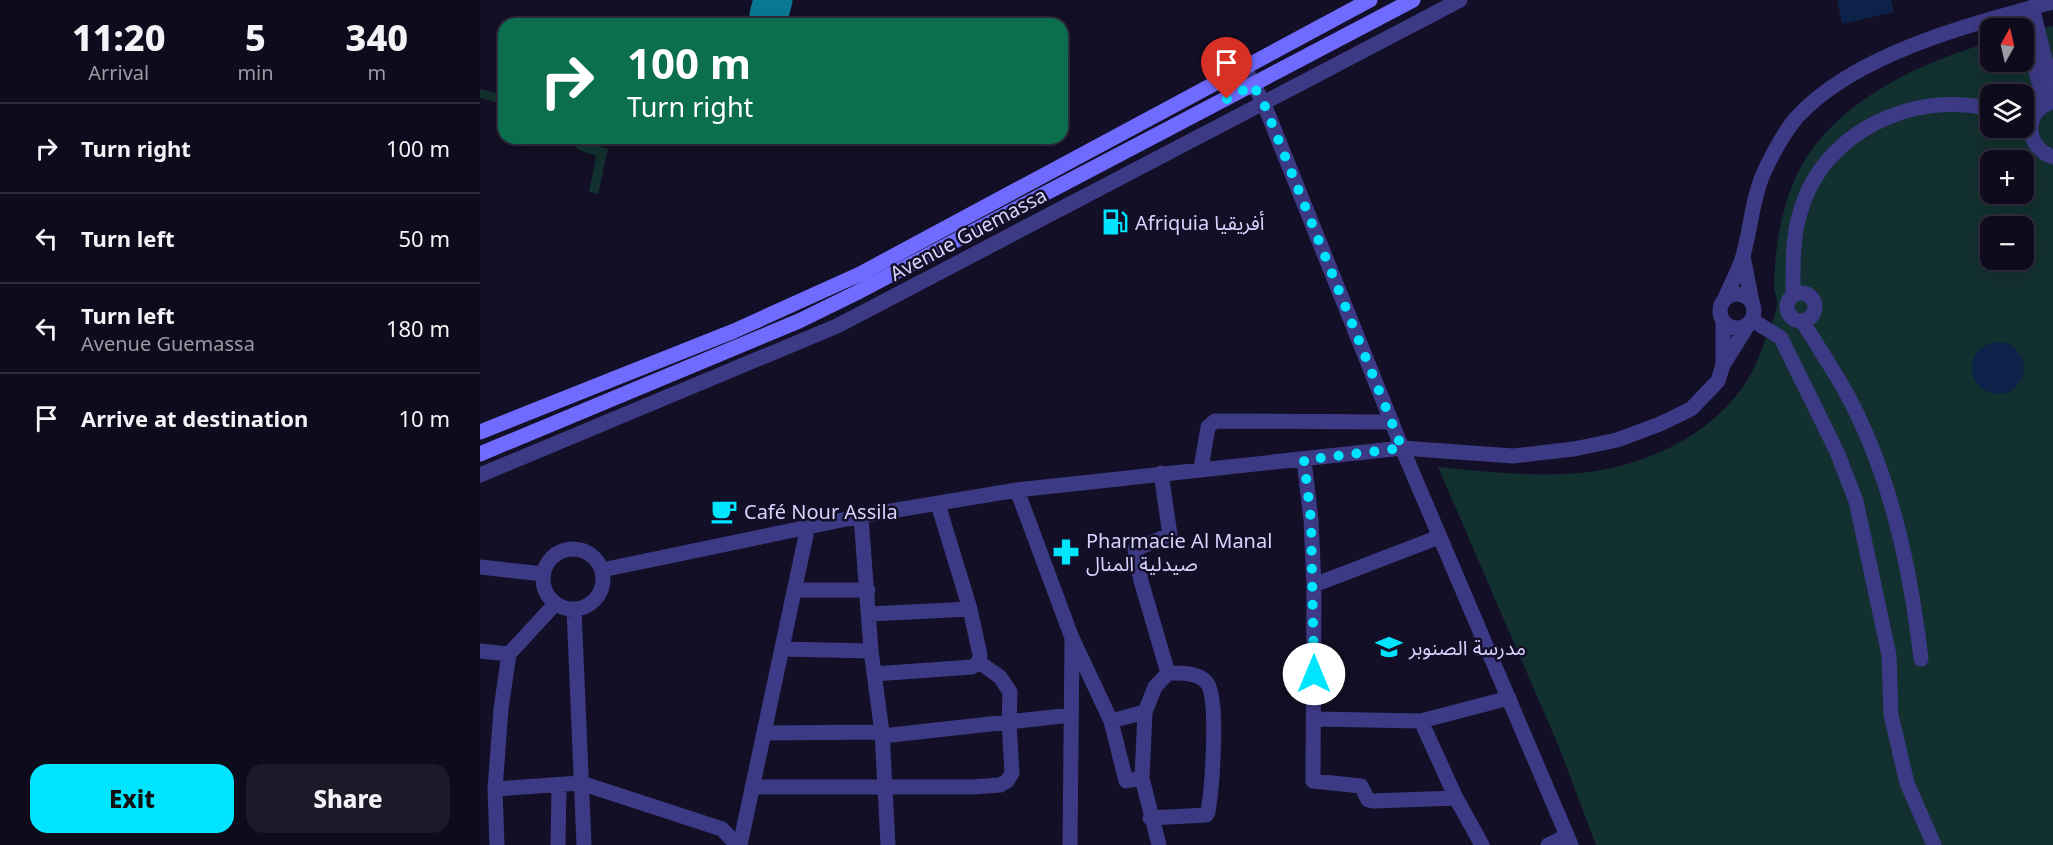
<!DOCTYPE html>
<meta charset="utf-8">
<style>
body{margin:0;font-family:"Noto Sans","Noto Sans Arabic",sans-serif;background:#1c1929;color:#f1f3f6;height:100vh;display:flex;flex-direction:column;font-size:22px;white-space:nowrap}
*{box-sizing:border-box;margin:0}
p{font-size:20px;color:#9b9ba3}
.icon{flex:none;width:33px;height:33px;fill:none;stroke:currentColor;stroke-width:2;stroke-linecap:round;stroke-linejoin:round}
.map{position:relative;flex:1;overflow:hidden}
.side{display:flex;flex-direction:column;background:#0e0b1c;width:480px}
.side>*{flex:none}
.banner{position:absolute;left:18px;top:18px;width:570px;height:126px;border-radius:18px;box-shadow:0 6px 24px #0002,0 0 0 2px #2e2b3b;background:#0b6e4f;color:#fff;overflow:hidden}
.needle{width:39px;rotate:8deg}
.fabs{position:absolute;left:1500px;top:18px;display:grid;gap:12px}
.fabs a{display:grid;place-items:center;width:54px;height:54px;border-radius:12px;background:#0e0b1c;box-shadow:0 6px 24px #0002,0 0 0 2px #2e2b3b;font-size:30px}
.pin{position:absolute;display:grid;place-items:center;width:51px;height:51px;color:#fff;margin:-62px -26px;border-radius:50% 50% 50% 0;rotate:-45deg;box-shadow:0 0 6px #0007}
.pin .icon{rotate:45deg}
.me{position:absolute;width:66px;margin:-33px;rotate:0deg;stroke-linejoin:round;filter:drop-shadow(0 0 4px #0008)}
.turn{display:flex;align-items:center;gap:21px;height:126px;padding:0 30px;font-size:27px}
.turn .icon{width:78px;height:78px;stroke-width:2.5}
.turn b{display:block;font-size:42px;line-height:51px}
.eta{display:flex;justify-content:space-evenly;align-items:center;height:102px;text-align:center}
.eta b{font-size:36px;font-weight:800;line-height:42px}
.primary-button{display:flex;gap:12px;margin-top:auto;padding:12px 30px}
.primary-button a{flex:1;height:69px;border-radius:18px;background:#00e5ff;color:#111;font-size:24px;font-weight:800;line-height:69px;text-align:center}
.primary-button a+a{background:#1c1929;color:#f1f3f6}
ul{padding:0;list-style:none}
li{display:flex;align-items:center;gap:18px;height:90px;padding:0 30px;border-top:2px solid #2e2b3b}
li div{flex:1}
li b{display:block;font-size:22px}
li em{font-style:normal}
main{display:flex;flex:1;min-height:0}
.map>svg:first-child{display:block}
</style>
<main>
<section class="side">
<div class="eta">
<div><b>11:20</b><p>Arrival</p></div>
<div><b>5</b><p>min</p></div>
<div><b>340</b><p>m</p></div>
</div>
<ul>
<li><svg class="icon" aria-label="right" viewBox="0 0 24 24"><path d="M7 20v-9h11M14 6l5 5-5 5"/></svg><div><b>Turn right</b></div><em>100 m</em></li>
<li><svg class="icon" aria-label="left" viewBox="0 0 24 24"><path d="M17 20v-9H6M10 6l-5 5 5 5"/></svg><div><b>Turn left</b></div><em>50 m</em></li>
<li><svg class="icon" aria-label="left" viewBox="0 0 24 24"><path d="M17 20v-9H6M10 6l-5 5 5 5"/></svg><div><b>Turn left</b><p>Avenue Guemassa</p></div><em>180 m</em></li>
<li><svg class="icon" aria-label="arrive" viewBox="0 0 24 24"><path d="M6 21V4h12l-3 4 3 4H6"/></svg><div><b>Arrive at destination</b></div><em>10 m</em></li>
</ul>
<div class="primary-button"><a>Exit</a><a>Share</a></div>
</section>
<div class="map">
<svg width="1573" height="845" viewBox="0 0 1573 845">
<rect width="100%" height="100%" fill="#130f26"/>
<!-- green -->
<path fill="#12302f" fill-rule="evenodd" d="M1573 26V845H1116L1079 747 958 467C1000 471 1043 476 1085 474 1165 471 1254 429 1281 351 1286 337 1296 318 1297 303 1297 297 1294 291 1294 285 1295 242 1304 191 1328 155 1369 95 1443 62 1510 42V62H1544V32ZM1510 94H1544V128H1510ZM1510 160H1544V194H1510ZM1510 226H1544V260H1510Z
M0 89 24 95V104L0 98Z
M85 138C100 138 113 145 128 149L118 194 109 192 116 156 99 150Z"/>
<!-- water -->
<path fill="#0c2248" d="M1357 0H1411L1414 12 1362 24Z
M1492 368a26 26 0 1 1 52 0a26 26 0 1 1-52 0Z"/>
<g fill="none" stroke-linecap="round" stroke-linejoin="round">
<!-- taxiway -->
<path stroke="#0a7a92" stroke-width="39" d="M289 15 293 0"/>
<!-- minor -->
<path stroke="#3d3a85" stroke-width="15" d="M1552 7 1573 91
M1539 11 1565 104
M1573 102C1542 110 1545 148 1573 157
M1263 256 1272 302
M1307 307a14 14 0 1 1 28 0a14 14 0 1 1-28 0Z
M1240 311a17 17 0 1 1 34 0a17 17 0 1 1-34 0Z
M1313 296C1313 268 1312 240 1320 213 1342 132 1433 90 1510 109
M1245 298C1251 284 1259 270 1263 256 1271 228 1272 199 1284 172 1293 153 1304 132 1317 117 1376 53 1491 24 1573 2
M1272 320 1301 338 1357 452 1376 501 1409 655 1411 715 1427 783 1454 845
M1322 321C1336 343 1350 365 1363 387 1410 471 1430 565 1441 659
M1243 322V365
M824 460 831 520 834 585 833 781 881 786 888 800 893 801 976 798
M721 468 728 427 735 421 912 422
M0 475 357 326 980 0
M537 490 592 638 631 721 646 781 662 778 679 845
M381 516 391 651 402 732 408 845
M63 579a30 30 0 1 1 60 0a30 30 0 1 1-60 0Z
M0 567 63 574
M122 570 381 516 537 490 922 448 1033 456 1094 449 1137 440 1180 424 1211 409 1238 381 1243 365 1268 325
M834 585 959 537
M315 590H388
M94 609 104 845
M389 614 490 609
M302 649 391 651
M0 651 29 654
M394 674 492 667 499 662 500 655 490 609 458 504
M835 719 941 721 1029 698
M631 721 665 712
M941 721 976 798 1002 845
M284 733 402 732
M402 736 591 715
M662 778 665 712 675 687 688 673
M272 787H492L520 785 527 781 532 773 529 722 530 692 520 677 499 662
M15 789 101 783 242 829 257 845
M670 818 726 815 728 812C732 789 739 699 727 683 718 672 701 673 688 673L661 581 655 549 690 535 681 473
M17 845 15 789 21 709 29 654 75 604
M78 845 79 787
M260 845 328 526
M590 845 592 641
M1068 845 1087 836"/>
<!-- tertiary -->
<path stroke="#3d3a85" stroke-width="15" d="M764 67 784 104 922 448 1091 845"/>
<!-- secondary -->
<path stroke="#6f6bff" stroke-width="15" d="M0 432 254 331 380 274 890 0
M0 454 319 321 376 293 933 0"/>
</g>
<g fill="none" stroke-linecap="round" stroke-linejoin="round">
<!-- route -->
<path stroke="#00e5ff" stroke-width="10" stroke-dasharray="0 18" d="M747 99 773 85 784 104 922 448 824 460 831 520 834 674"/>
</g>
<!-- icons -->
<defs>
<g id="fuel-bare" transform="scale(2.07)"><path d="M-5.5-6h7V0h2V4h1.3V-2.5L3-4.5l.8-.8L6-3V5H2.5V1h-1V6h-7ZM-4.2-4.7v3.2H.2V-4.7Z" fill="#00e5ff" stroke="#130f26" stroke-width="2.5" paint-order="stroke"/></g>
<g id="cafe-bare" transform="scale(2.07)"><path d="M-5.5-4.5H6V0H3Q3 3.5 0 3.5H-2.5Q-5.5 3.5-5.5 0ZM3-3.2v2h1.7v-2ZM-6 4.5H4V6H-6Z" fill="#00e5ff" stroke="#130f26" stroke-width="2.5" paint-order="stroke"/></g>
<g id="pharmacy-bare" transform="scale(2.07)"><path d="M-2-6h4v4h4v4h-4v4h-4v-4h-4v-4h4Z" fill="#00e5ff" stroke="#130f26" stroke-width="2.5" paint-order="stroke"/></g>
<g id="school-bare" transform="scale(2.07)"><path d="M0-5L7-2L0 1L-7-2ZM-4 1L0 2.5L4 1V4Q0 6-4 4Z" fill="#00e5ff" stroke="#130f26" stroke-width="2.5" paint-order="stroke"/></g>
</defs>
<g fill-rule="evenodd">
<use href="#fuel-bare" x="635" y="222"/>
<use href="#cafe-bare" x="244" y="511"/>
<use href="#pharmacy-bare" x="586" y="552"/>
<use href="#school-bare" x="909" y="647"/>
</g>
<g text-anchor="middle" dominant-baseline="central" stroke-width="5" stroke-linejoin="round" paint-order="stroke">
<!-- poi labels -->
<g font-size="20" fill="#d9d4ff" stroke="#130f26" text-anchor="start">
<text x="655" y="222">Afriquia أفريقيا</text>
<text x="264" y="511">Café Nour Assila</text>
<text x="606" y="540">Pharmacie Al Manal<tspan x="606" dy="23">صيدلية المنال</tspan></text>
<text x="929" y="647">مدرسة الصنوبر</text>
</g>
<!-- street labels -->
<g font-size="20" fill="#d9d4ff" stroke="#130f26">
<text transform="translate(488 234) rotate(-28)">Avenue Guemassa</text>
</g>
</g>
</svg>
<div class="fabs">
<a><svg class="needle" viewBox="-14 -14 28 28"><path d="M0-13l5 13h-10z" fill="#e53935"/><path d="M0 13l5-13h-10z" fill="#9b9ba3"/></svg></a>
<a><svg class="icon" aria-label="layers" viewBox="0 0 24 24"><path d="M12 4l9 5-9 5-9-5zM3 14l9 5 9-5"/></svg></a>
<a>+</a>
<a>−</a>
</div>
<div class="pin" style="left:747px;top:99px;background:#d93025"><svg class="icon" aria-label="arrive" viewBox="0 0 24 24"><path d="M6 21V4h12l-3 4 3 4H6"/></svg></div>
<svg class="me" style="left:834px;top:674px" viewBox="-20 -20 40 40"><circle r="19" fill="#fff"/><path d="M0-13L10 11 0 6-10 11z" fill="#00e5ff"/></svg>
<div class="banner">
<div class="turn"><svg class="icon" aria-label="right" viewBox="0 0 24 24"><path d="M7 20v-9h11M14 6l5 5-5 5"/></svg><div><b>100 m</b>Turn right</div></div>
</div>
</div>
</main>
